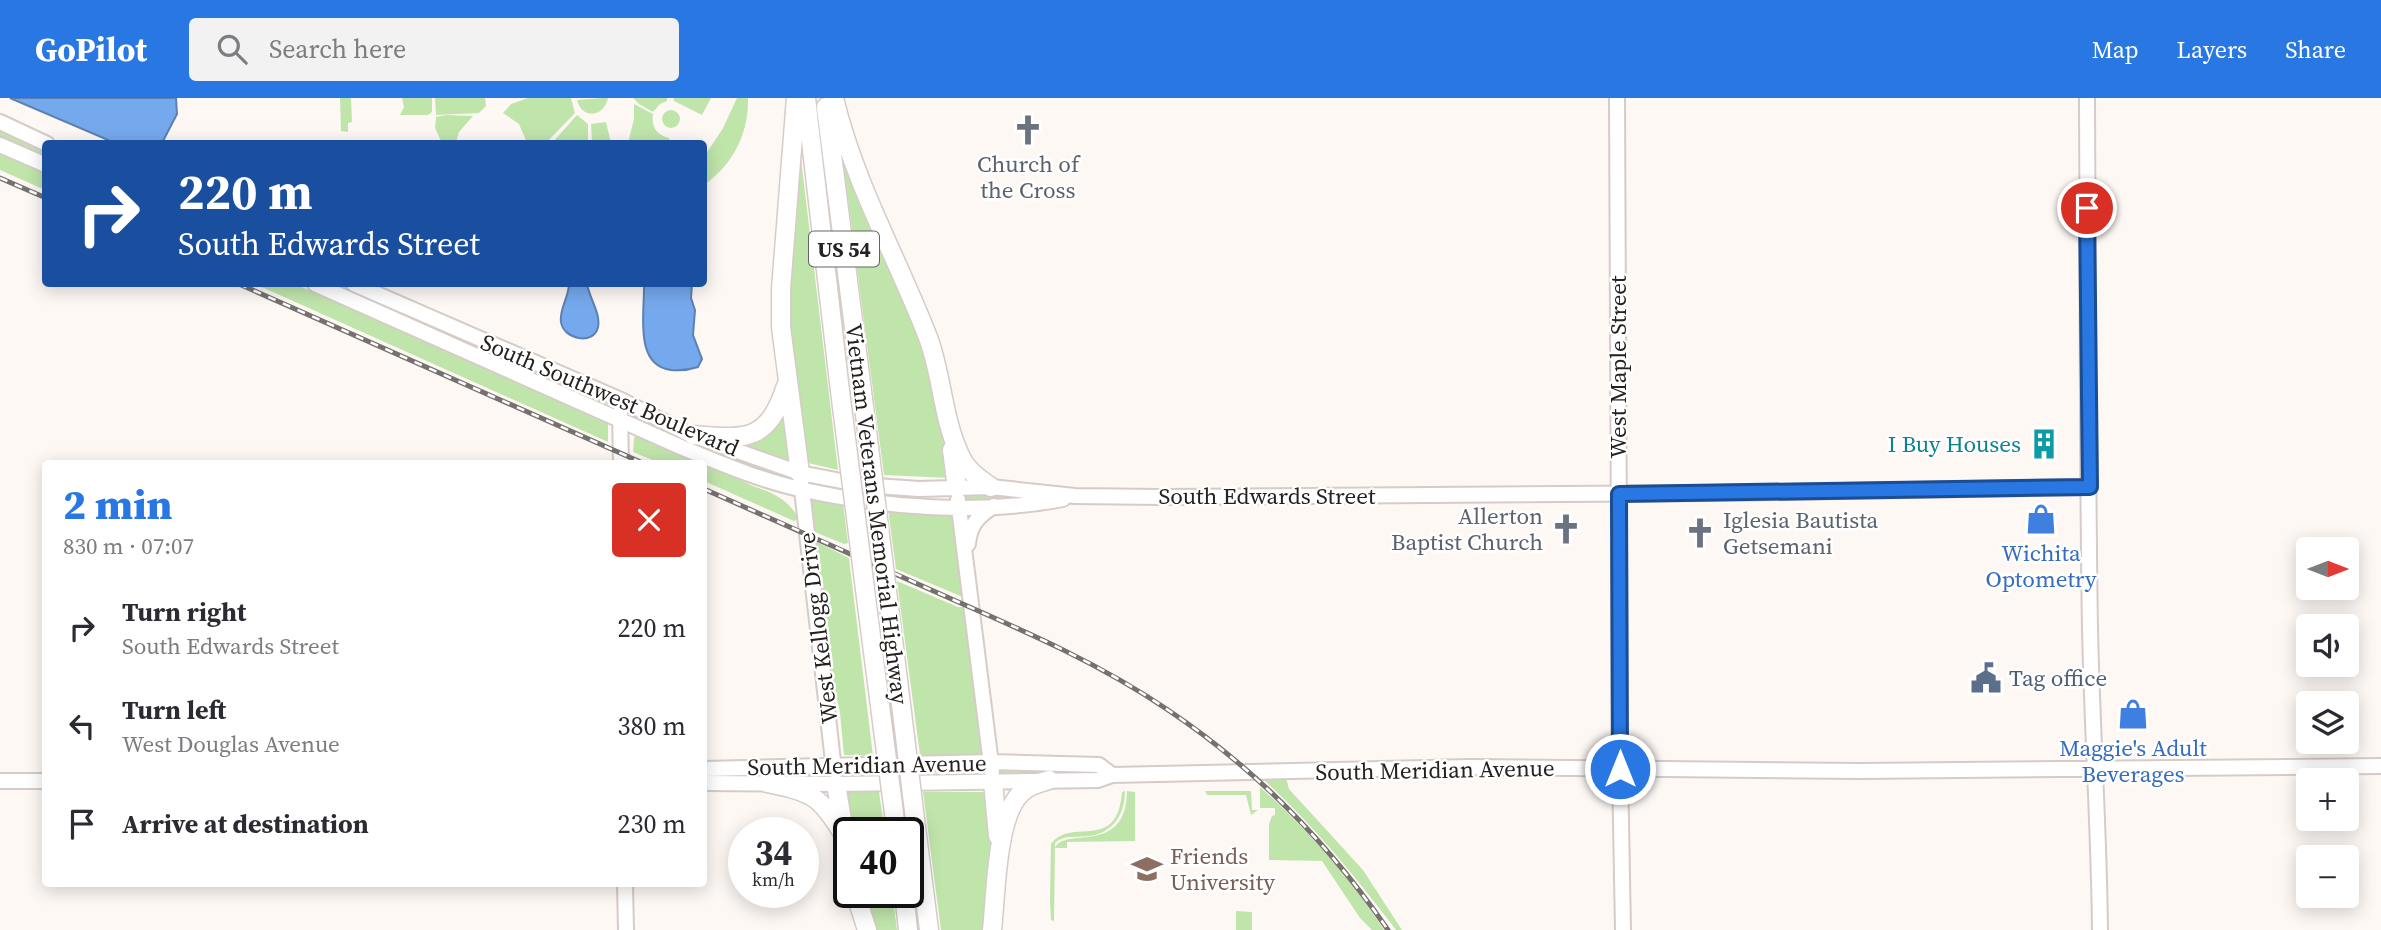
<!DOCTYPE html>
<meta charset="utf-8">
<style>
body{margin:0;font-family:"Source Serif 4",serif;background:#f2f2f3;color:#2b2b33;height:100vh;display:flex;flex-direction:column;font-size:26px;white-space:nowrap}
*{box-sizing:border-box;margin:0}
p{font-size:23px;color:#7c7c81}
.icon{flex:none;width:38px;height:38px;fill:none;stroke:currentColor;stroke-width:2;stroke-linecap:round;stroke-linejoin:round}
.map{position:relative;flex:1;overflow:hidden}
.details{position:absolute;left:42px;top:362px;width:665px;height:427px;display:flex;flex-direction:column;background:#fff;border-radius:7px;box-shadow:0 4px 18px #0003}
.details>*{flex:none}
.top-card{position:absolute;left:42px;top:42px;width:665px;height:147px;border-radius:7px;box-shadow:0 4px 18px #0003;background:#1a4fa0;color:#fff;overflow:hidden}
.needle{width:46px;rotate:90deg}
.tools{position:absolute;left:2296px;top:439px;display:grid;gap:14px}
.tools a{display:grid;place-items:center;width:63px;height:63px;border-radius:7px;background:#fff;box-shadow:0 4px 18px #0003;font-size:35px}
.speed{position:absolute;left:728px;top:719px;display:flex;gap:14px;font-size:35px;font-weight:700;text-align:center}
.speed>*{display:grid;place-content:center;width:91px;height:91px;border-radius:50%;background:#fff;box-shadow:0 4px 18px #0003;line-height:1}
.speed small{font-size:18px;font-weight:400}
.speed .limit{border:4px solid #111;border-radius:10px;background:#fff;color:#111}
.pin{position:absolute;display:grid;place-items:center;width:60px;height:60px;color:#fff;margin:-30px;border:4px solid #fff;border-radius:50%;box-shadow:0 2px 7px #0007}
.me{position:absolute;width:77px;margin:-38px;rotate:0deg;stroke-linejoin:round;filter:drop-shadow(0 0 5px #0008)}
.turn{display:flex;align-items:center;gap:24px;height:147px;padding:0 21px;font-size:32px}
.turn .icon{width:91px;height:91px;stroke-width:2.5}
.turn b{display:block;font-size:49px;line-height:60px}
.round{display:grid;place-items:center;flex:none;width:74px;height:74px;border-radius:7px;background:#f2f2f3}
.overview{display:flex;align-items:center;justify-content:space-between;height:119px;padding:0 21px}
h1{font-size:42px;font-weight:800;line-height:52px;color:#2877e2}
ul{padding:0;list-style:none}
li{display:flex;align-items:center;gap:21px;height:98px;padding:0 21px}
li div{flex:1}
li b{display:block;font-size:26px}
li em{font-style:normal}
header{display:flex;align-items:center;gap:42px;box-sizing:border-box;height:98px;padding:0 35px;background:#2877e2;color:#fff}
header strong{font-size:33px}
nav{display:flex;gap:38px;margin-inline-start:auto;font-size:24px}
.search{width:490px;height:63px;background:#f2f2f3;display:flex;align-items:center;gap:18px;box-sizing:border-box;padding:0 24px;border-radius:7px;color:#7c7c81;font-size:26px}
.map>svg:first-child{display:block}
</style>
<header>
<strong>GoPilot</strong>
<div class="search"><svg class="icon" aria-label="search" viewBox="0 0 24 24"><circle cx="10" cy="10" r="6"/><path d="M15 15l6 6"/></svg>Search here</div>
<nav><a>Map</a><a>Layers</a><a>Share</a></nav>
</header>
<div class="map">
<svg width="2381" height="832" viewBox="0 0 2381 832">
<rect width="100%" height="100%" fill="#fef8f5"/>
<!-- green -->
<path fill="#c0e5ab" d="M340 0H351L352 24 348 25V34L341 33Z
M402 0H432V14L428 17H400L404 9Z
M435 0H485L486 8 479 15 436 17Z
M528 0H571L575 15 546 45H527L519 26 503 15 511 6Z
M602 0H608C604 19 582 22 577 2Z
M633 0H667V3L660 6 653 14 639 6Z
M674 0H711L702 17 674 3Z
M737 0H748C749 35 733 67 704 87V59L723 30Z
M634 6 653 16C651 29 657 37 669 40L670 45H628L634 21Z
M662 21a9 9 0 1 1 18 0a9 9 0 1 1-18 0Z
M446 17 473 18 459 34 456 45H442L435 30 436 19Z
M577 17 588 26V45H552Z
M606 24 611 45H592L591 26Z
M0 29 45 49V60L0 40Z
M841 47 925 249 948 347 950 380 884 377Z
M0 53 45 74V92L0 72Z
M798 61H801L838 372 808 365 802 320 788 257 785 225Z
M255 186H295L498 276 518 280 608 319V344Z
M328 186H346L596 298 604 302V304L599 305Z
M783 313 790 362 743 346Z
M642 319 794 376 795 384 720 361 641 323Z
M637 335 753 388C774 395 788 401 799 421L794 423 704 383V366H662L633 354 634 340Z
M964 394 1048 398 966 402Z
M813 401 843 406 848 445 844 446 812 433 809 404Z
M888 411 952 415 965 500 896 471Z
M813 442 849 460 873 658 844 657 840 615 830 568Z
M897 483 958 509H966L968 518 964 522 967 528H970L985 657H920Z
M999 671 1094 673V677L1000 679Z
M1286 680 1289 691 1363 772 1402 832H1396C1355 778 1313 727 1263 681Z
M1260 689C1307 731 1350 780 1384 832H1372L1360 820 1322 763 1269 762V726L1272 718 1275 717V710H1260Z
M1125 693C1125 716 1113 735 1089 738 1076 740 1065 736 1055 745L1054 823 1051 822 1050 803 1051 746C1072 718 1117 756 1122 694Z
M1127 693 1135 694V743L1067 744V750H1055C1064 728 1126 759 1127 693Z
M1205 693H1251L1252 712H1258L1251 717 1246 697H1207Z
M845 694H879L885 735H850Z
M923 694H987L991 750 985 832H941Z
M861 795H892L897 832H872Z
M1236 813 1252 814V832H1236Z"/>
<!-- water -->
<path fill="#75a9ed" stroke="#5d80af" stroke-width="2" d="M10 0H176L177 16 162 45H115Z
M569 186H587C589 199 601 216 598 229 594 248 563 241 561 224 559 211 569 199 569 186Z
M644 186H692L691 200 695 212 693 237 702 261 698 269C689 272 681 273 671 272 633 267 645 213 644 186Z"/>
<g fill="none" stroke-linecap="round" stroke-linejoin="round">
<!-- secondary casing -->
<g stroke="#d6ccc7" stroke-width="18">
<path id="secondary" d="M1617 0 1620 671 1623 832
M2087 0C2088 177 2087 353 2090 530 2092 631 2099 731 2100 832
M0 24 47 46
M0 47 46 67
M315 186 683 350C722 366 762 383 804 392 887 410 979 417 1063 401
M354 186 621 302 689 336 800 375 862 387 919 391 991 389 1075 398 1160 399 1711 395 2090 389
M620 314 621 366
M801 383 834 672
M958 402 992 674
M968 446C970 426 978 418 994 408
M704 671 991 664 1099 667 1112 677
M0 683H46
M704 685 836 686 1098 682 1112 677 1469 669 1860 673 2381 668
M625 786 626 832"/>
</g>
<!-- highway casing -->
<g stroke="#d6ccc7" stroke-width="21">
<path id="highway" d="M796 0 781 191V229L800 375
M806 0 840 293
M834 0C854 85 898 161 929 242 942 279 943 320 959 355 965 371 978 380 991 389
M826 9 863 301
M693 337C746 341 767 345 786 288
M952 352 957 390
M866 499 884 639
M889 509 905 639
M993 684 998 738
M767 685C811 694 820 697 843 736
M836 686 849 764
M914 713 929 832
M894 715 896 735
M855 794 867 832
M904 794 908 832
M992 832C996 797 996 721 1020 696 1029 687 1039 685 1049 682"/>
</g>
<!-- secondary -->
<use href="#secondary" stroke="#fff" stroke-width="14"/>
<!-- highway -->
<use href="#highway" stroke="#fff" stroke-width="18"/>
<!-- rail casing -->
<g stroke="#75716f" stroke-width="5">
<path id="rail" d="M0 80 46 100
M239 186 645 366
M704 391C788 428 872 465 956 503 1029 535 1102 567 1168 612 1255 670 1329 746 1388 832"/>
</g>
<!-- rail -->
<use href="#rail" stroke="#fff" stroke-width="2.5" stroke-dasharray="8" stroke-linecap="butt"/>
<!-- highway-bridge casing -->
<g stroke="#d6ccc7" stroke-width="21" stroke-linecap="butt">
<path id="highway-bridge" d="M840 293 866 499
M863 301 889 509
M884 639 894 715
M905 639 914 713"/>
</g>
<!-- highway-bridge -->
<use href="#highway-bridge" stroke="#fff" stroke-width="18"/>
</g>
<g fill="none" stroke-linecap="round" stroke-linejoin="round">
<!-- route casing -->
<g stroke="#1a4d93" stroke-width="18">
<path id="route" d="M1620 671 1619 396 2090 389 2087 110"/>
</g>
<!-- route -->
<use href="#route" stroke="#2877e2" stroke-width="12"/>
</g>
<!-- icons -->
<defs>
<g id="church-bare" transform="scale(2.415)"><path d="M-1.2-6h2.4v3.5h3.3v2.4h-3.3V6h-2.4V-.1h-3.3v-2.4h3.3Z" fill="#6b7280" stroke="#fff" stroke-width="2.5" paint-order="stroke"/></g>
<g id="building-bare" transform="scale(2.415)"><path d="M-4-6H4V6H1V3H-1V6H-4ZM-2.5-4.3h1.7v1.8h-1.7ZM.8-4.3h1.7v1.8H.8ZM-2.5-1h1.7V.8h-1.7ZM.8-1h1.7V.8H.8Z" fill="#0f9aa8" stroke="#fff" stroke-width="2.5" paint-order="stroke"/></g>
<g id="shop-bare" transform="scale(2.415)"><path d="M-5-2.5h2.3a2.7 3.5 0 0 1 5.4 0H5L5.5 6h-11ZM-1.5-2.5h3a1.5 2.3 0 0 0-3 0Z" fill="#3f7fe0" stroke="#fff" stroke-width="2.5" paint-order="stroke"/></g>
<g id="civic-bare" transform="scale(2.415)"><path d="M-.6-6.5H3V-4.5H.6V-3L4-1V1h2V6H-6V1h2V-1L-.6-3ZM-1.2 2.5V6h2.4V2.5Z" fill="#5c6f8a" stroke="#fff" stroke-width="2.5" paint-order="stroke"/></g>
<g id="university-bare" transform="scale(2.415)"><path d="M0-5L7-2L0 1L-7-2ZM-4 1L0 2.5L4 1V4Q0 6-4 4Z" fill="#8d6e63" stroke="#fff" stroke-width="2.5" paint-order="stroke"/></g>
</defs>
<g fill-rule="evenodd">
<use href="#church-bare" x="1028" y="32"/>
<use href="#building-bare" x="2044" y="346"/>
<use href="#shop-bare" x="2041" y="421"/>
<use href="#church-bare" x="1566" y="431"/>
<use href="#church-bare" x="1700" y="435"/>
<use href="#civic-bare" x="1986" y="580"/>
<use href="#shop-bare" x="2133" y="616"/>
<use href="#university-bare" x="1147" y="771"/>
</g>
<g text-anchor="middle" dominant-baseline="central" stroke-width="5" stroke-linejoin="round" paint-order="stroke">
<!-- shield labels -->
<rect fill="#fff" stroke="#666462" stroke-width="2" x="809" y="133.5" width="70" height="35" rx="5"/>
<g font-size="21" font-weight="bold" fill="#24211f">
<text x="844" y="151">US 54</text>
</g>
<!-- worship labels -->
<g font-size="23" fill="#5b616d" stroke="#fff">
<text x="1028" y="66">Church of<tspan x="1028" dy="26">the Cross</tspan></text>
<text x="1543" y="418" text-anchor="end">Allerton<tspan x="1543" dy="26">Baptist Church</tspan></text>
<text x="1723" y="422" text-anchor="start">Iglesia Bautista<tspan x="1723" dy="26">Getsemani</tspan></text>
</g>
<!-- street labels -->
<g font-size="23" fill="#24211f" stroke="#fff">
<text transform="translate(1618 269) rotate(-90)">West Maple Street</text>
<text transform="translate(610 297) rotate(23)">South Southwest Boulevard</text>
<text x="1267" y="398">South Edwards Street</text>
<text transform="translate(877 416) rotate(83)">Vietnam Veterans Memorial Highway</text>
<text transform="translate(818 530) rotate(-97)">West Kellogg Drive</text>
<text transform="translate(867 667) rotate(-1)">South Meridian Avenue</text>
<text transform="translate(1435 672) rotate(-1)">South Meridian Avenue</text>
</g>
<!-- culture labels -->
<g font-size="23" fill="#0d838f" stroke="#fff" text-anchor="end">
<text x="2021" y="346">I Buy Houses</text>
</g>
<!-- shop labels -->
<g font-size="23" fill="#366cbe" stroke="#fff">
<text x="2041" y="455">Wichita<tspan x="2041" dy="26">Optometry</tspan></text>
<text x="2133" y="650">Maggie's Adult<tspan x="2133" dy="26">Beverages</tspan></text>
</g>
<!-- service labels -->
<g font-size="23" fill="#4e5e75" stroke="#fff" text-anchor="start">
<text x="2009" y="580">Tag office</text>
</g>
<!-- education labels -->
<g font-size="23" fill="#785e54" stroke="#fff" text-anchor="start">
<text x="1170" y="758">Friends<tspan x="1170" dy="26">University</tspan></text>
</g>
</g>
</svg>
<div class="tools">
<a><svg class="needle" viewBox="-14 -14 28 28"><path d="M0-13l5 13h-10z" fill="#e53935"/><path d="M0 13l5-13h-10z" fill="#7c7c81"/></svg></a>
<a><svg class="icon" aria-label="sound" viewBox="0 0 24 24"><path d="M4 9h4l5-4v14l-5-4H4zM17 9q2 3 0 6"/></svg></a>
<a><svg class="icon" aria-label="layers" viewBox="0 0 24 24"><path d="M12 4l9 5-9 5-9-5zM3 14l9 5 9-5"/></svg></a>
<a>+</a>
<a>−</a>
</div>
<div class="speed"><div>34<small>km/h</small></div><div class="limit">40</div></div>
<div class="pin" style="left:2087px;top:110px;background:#d93025"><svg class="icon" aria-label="arrive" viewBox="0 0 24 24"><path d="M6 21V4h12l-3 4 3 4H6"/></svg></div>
<svg class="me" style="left:1620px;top:671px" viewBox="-20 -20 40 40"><circle r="17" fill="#2877e2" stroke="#fff" stroke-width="3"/><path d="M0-11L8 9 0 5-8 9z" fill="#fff"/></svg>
<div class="top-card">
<div class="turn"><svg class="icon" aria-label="right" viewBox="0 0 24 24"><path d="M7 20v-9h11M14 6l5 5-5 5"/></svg><div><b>220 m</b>South Edwards Street</div></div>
</div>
<section class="details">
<div class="overview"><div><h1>2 min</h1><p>830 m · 07:07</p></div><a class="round" style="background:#d93025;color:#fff"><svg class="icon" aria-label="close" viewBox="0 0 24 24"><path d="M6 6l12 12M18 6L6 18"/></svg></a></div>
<ul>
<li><svg class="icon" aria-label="right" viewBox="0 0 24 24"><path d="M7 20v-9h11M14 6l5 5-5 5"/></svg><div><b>Turn right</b><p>South Edwards Street</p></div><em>220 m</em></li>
<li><svg class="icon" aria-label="left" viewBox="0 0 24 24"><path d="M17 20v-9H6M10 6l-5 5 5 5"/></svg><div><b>Turn left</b><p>West Douglas Avenue</p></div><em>380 m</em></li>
<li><svg class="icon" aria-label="arrive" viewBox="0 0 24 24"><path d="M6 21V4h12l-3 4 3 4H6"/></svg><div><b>Arrive at destination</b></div><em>230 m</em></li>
</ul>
</section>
</div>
